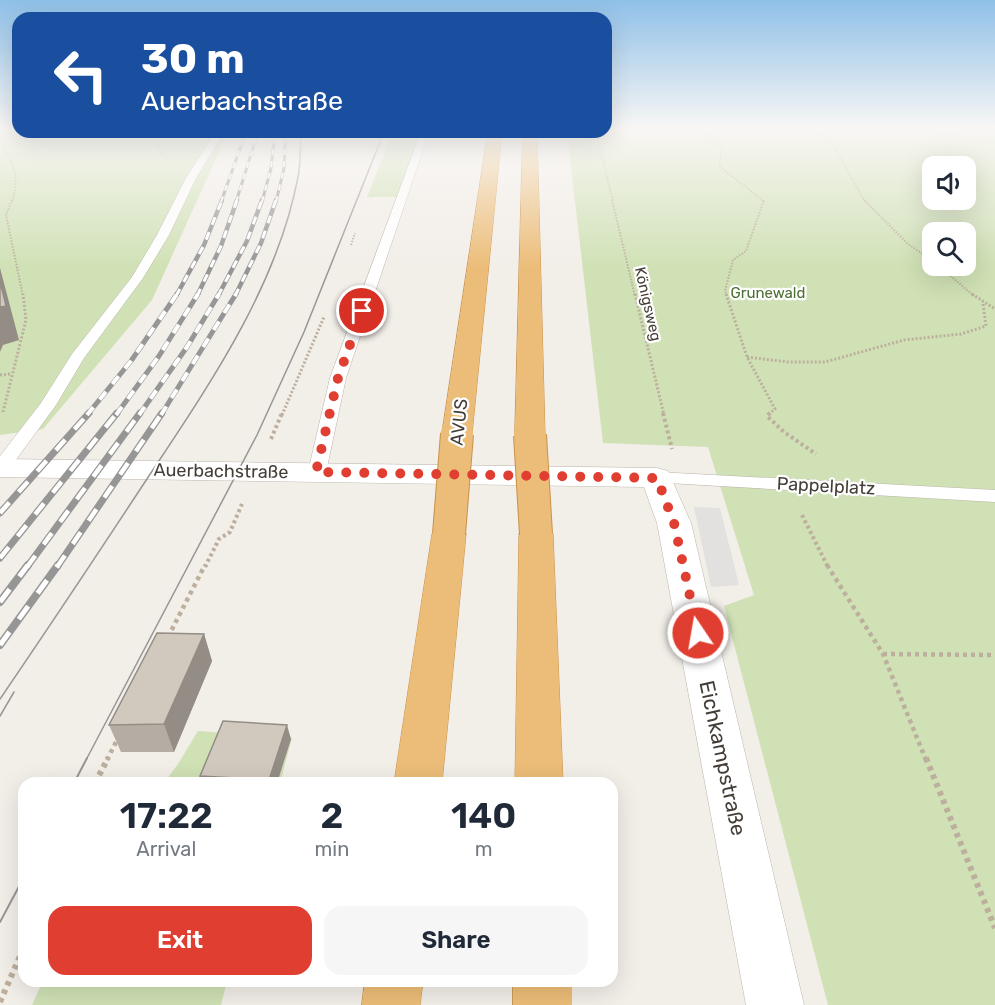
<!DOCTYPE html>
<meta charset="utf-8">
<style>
body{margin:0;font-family:Rubik,sans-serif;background:#f6f6f7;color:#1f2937;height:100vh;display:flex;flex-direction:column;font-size:22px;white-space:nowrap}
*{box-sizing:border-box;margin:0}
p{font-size:20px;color:#747a83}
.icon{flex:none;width:33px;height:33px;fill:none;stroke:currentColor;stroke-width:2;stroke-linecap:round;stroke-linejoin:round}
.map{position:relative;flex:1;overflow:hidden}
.panel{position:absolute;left:18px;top:777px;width:600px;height:210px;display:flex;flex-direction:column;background:#fff;border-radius:18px;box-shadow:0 6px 24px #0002}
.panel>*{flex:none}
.top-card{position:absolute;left:12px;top:12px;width:600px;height:126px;border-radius:18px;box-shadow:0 6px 24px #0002;background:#1a4fa0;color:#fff;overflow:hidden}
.tools{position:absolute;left:922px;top:156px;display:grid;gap:12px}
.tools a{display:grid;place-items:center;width:54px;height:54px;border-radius:12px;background:#fff;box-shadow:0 6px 24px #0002;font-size:30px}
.pin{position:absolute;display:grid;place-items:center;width:51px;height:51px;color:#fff;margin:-26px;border:3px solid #fff;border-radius:50%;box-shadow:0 2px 6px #0007}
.me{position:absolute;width:66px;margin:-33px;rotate:348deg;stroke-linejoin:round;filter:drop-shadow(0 0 4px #0008)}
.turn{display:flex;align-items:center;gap:21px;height:126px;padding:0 30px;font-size:27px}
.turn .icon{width:78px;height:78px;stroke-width:2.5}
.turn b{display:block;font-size:42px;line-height:51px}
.eta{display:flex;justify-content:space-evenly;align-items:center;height:102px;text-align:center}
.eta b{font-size:36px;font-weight:600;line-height:42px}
.button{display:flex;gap:12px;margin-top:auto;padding:12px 30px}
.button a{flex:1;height:69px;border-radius:18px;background:#e03e30;color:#fff;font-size:24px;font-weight:600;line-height:69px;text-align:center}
.button a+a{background:#f6f6f7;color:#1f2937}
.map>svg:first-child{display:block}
</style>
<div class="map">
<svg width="995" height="1005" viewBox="0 0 995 1005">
<rect width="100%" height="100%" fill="#f2eee8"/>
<!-- green -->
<path fill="#d0e1b5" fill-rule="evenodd" d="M0 128H18V132H228L152 300 43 429 0 435Z
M606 128H995V1005H828L724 606 754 595 708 447 603 443 567 132H606ZM933 166H966V200H933ZM933 232H966V266H933Z
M393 132H423L401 197H367Z
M198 731 292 738 280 783H164L178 764Z
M66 981H227L221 1005H32L42 983Z"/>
<!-- parking -->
<path fill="#e3e1df" d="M694 507 720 508 739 585 711 587Z"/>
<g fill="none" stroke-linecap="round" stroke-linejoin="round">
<!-- service casing -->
<g stroke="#bcb5ab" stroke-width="1">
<path id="service" d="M216 132H224L196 178 169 235 143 278 84 358 56 405 7 472 0 474V456L41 403 72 354 132 277 157 235 186 178Z
M421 132H429L346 378 326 472 324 476H310L308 472 330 378Z
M657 472 995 490V502L650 482 648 478 650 474Z"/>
</g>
<!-- minor casing -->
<g stroke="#bcb5ab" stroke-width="1">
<path id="minor" d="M0 459 657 468 668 471 691 523 804 1005H746L657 523 644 487 0 477Z"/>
</g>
<!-- motorway casing -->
<g stroke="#ca9149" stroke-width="1">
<path id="motorway" d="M488 132H502L472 434 467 440 457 443 447 440 442 434Z
M523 132H537L545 435 540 441 530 444 520 441 515 435Z
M449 523 461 526 466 534 442 783H394L432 534 437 526Z
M536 523 548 526 553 534 563 783H515L519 534 524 526Z
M365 981H423L420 1005H362Z
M513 981H571V1005H513Z"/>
</g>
<!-- path-far5 -->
<path stroke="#bcaf9e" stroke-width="1.5" stroke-dasharray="1.5 1.5" stroke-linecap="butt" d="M697 128 722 149 719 166 765 202
M815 128 821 138 832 143 865 202
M834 128 922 130 995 143
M152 132 161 152 171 161
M596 132 613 202
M943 132 946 128H955
M0 142C14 162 20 178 12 202"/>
<!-- path-far4 -->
<path stroke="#bcaf9e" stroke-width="2" stroke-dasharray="1.5 1.5" stroke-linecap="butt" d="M12 200 6 215 23 296
M612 200 635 296
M864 200 908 244 933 261
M351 245 355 233
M939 266 974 296
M727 296 725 291 733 260 746 251 764 200"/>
<!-- path-far3 -->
<path stroke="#bcaf9e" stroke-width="3" stroke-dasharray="2 2" stroke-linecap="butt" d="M635 294 664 415
M726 294 747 357 775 409 768 415
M972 294 995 309
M747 357 788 362H825L904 340 961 334 986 326 983 304
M0 375 11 374
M3 412 26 320 23 294
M282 415 324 317"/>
<!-- path-far2 -->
<path stroke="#bcaf9e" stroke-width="4" stroke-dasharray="3 3" stroke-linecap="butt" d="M663 413 672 449
M770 413 767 416 784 432 816 454
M271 439 282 413
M802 515 828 567
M205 567 219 539 230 532 242 504"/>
<!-- path-far1 -->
<path stroke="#bcaf9e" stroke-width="4.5" stroke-dasharray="4 4" stroke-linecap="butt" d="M827 565 883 654 926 760
M168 637 205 565
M883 654 995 655
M107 760 118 738"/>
<!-- path -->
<path stroke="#bcaf9e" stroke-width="6" stroke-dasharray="4.5 4.5" stroke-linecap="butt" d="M926 758 995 928
M95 783 108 758
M0 1002 24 947"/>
<!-- service -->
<use href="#service" fill="#fff" fill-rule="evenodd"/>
<!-- minor -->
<use href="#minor" fill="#fff" fill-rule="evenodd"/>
<!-- motorway -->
<use href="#motorway" fill="#ecbd78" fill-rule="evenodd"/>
<!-- tram-far1 -->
<path stroke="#969696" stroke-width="1.5" d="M0 699C47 630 93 561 139 491 202 395 276 293 298 177 301 163 300 147 301 132
M0 716 14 692
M86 760 257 435 304 332 384 132"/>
<!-- tram -->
<path stroke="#969696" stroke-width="2" d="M74 783 87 758
M0 922 24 877"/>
<!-- rail-far4 casing -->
<g stroke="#969696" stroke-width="3">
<path id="rail-far4" d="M221 202 246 132
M236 202 258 132
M262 202 271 168 275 132
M276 202 284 168 286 132"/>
</g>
<!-- rail-far3 casing -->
<g stroke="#969696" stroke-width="4.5">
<path id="rail-far3" d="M176 296 204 245 222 200
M197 296 221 246 237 200
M218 296 247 241 262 200
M235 296 261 243 276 200"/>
</g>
<!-- rail-far2 casing -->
<g stroke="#969696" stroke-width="5">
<path id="rail-far2" d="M87 415 131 361 177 294
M116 415 159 356 198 294
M139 415 187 347 219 294
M161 415 236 294"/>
</g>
<!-- rail-far1 casing -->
<g stroke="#969696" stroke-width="7">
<path id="rail-far1" d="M0 513 89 413
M0 558 117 413
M27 567 140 413
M57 567 162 413"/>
</g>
<!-- rail casing -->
<g stroke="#969696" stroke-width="8">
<path id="rail" d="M0 602 28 565
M0 645 58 565"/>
</g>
<!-- rail-far4 -->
<use href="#rail-far4" stroke="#fff" stroke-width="2" stroke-dasharray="6" stroke-linecap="butt"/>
<!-- rail-far3 -->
<use href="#rail-far3" stroke="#fff" stroke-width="3" stroke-dasharray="8" stroke-linecap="butt"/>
<!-- rail-far2 -->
<use href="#rail-far2" stroke="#fff" stroke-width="4" stroke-dasharray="10" stroke-linecap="butt"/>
<!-- rail-far1 -->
<use href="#rail-far1" stroke="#fff" stroke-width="4.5" stroke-dasharray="14" stroke-linecap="butt"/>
<!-- rail -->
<use href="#rail" stroke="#fff" stroke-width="5" stroke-dasharray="16" stroke-linecap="butt"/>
<!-- motorway-bridge casing -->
<g stroke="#ca9149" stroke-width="34" stroke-linecap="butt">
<path id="motorway-bridge" d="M530 435 536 534
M449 534 457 434"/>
</g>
<!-- motorway-bridge -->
<use href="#motorway-bridge" stroke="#ecbd78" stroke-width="32"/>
</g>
<!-- wall -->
<path fill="#b5ada3" d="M204 634 212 661 174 752H121L109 725Z
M291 739 277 783H203L200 776Z"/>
<!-- shaded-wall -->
<path fill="#938d85" d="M0 268 19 340 3 345 0 352Z
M204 634 212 661 174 752 164 724Z
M287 725 291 739 277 783H270L269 780Z"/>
<!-- building -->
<path fill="#d2c9be" stroke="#938d85" stroke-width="1.5" d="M0 281 6 306 0 307Z
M157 633 204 634 164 724 109 725Z
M223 721 287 725 269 780 200 776Z"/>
<!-- sky -->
<linearGradient id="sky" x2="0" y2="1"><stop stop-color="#8fc0e8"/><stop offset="0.48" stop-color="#f9f7f5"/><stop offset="1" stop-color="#f9f7f5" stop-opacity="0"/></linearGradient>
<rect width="995" height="268" fill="url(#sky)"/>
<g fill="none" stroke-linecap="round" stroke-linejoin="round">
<!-- route -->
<path stroke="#e03e30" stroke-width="10" stroke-dasharray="0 18" d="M362 311 338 378 316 472 657 478 674 523 698 633"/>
</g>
<g text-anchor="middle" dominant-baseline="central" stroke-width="4.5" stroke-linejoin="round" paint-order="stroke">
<!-- far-park labels -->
<g font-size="15" fill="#4d6f32" stroke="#fff">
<text x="768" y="293">Grunewald</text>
</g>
<!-- far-street labels -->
<g font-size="15" fill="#443e37" stroke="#fff">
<text transform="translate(648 304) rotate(77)">Königsweg</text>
</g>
<!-- street labels -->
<g font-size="18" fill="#443e37" stroke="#fff">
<text transform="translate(459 422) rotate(-84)">AVUS</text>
<text transform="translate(221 471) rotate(1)">Auerbachstraße</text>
<text transform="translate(826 486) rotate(3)">Pappelplatz</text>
</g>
<!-- near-street labels -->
<g font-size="21" fill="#443e37" stroke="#fff">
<text transform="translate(723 758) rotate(78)">Eichkampstraße</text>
</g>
</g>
</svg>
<div class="tools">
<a><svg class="icon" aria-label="sound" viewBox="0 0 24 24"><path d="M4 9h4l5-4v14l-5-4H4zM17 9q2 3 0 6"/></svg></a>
<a><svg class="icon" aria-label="search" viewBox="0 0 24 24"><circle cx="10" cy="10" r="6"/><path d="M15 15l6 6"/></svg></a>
</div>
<div class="pin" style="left:362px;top:311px;background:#d93025"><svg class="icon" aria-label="arrive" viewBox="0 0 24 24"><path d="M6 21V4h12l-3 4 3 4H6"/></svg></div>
<svg class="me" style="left:698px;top:633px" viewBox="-20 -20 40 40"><circle r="17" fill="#e03e30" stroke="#fff" stroke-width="3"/><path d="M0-11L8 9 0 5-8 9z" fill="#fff"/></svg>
<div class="top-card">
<div class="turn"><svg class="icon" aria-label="left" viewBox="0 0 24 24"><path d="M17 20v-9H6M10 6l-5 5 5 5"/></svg><div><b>30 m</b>Auerbachstraße</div></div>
</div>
<section class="panel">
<div class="eta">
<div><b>17:22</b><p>Arrival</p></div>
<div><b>2</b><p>min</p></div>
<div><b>140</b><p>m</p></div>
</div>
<div class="button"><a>Exit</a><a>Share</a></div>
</section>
</div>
